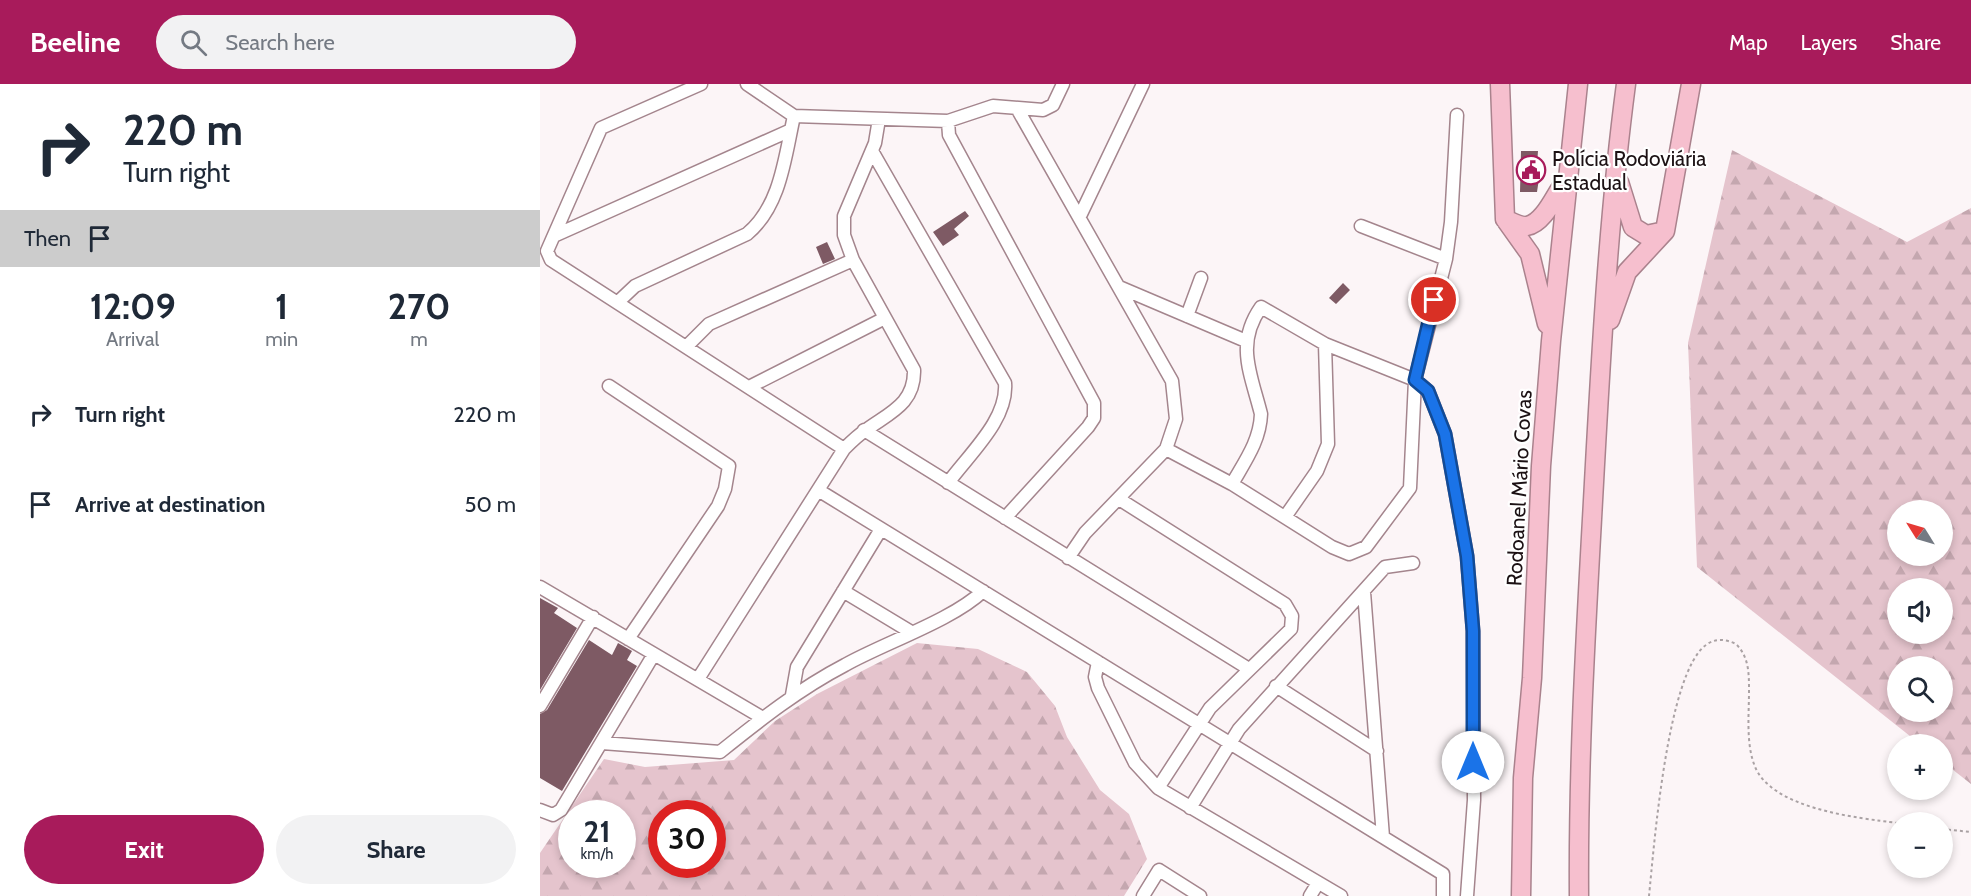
<!DOCTYPE html>
<meta charset="utf-8">
<style>
body{margin:0;font-family:Cabin,sans-serif;background:#f2f2f3;color:#1f2937;height:100vh;display:flex;flex-direction:column;font-size:22px;white-space:nowrap}
*{box-sizing:border-box;margin:0}
p{font-size:20px;color:#747a83}
.icon{flex:none;width:33px;height:33px;fill:none;stroke:currentColor;stroke-width:2;stroke-linecap:round;stroke-linejoin:round}
.map{position:relative;flex:1;overflow:hidden}
.side{display:flex;flex-direction:column;background:#fff;width:540px}
.side>*{flex:none}
.top-card{background:#fff;color:#1f2937;overflow:hidden}
.needle{width:39px;rotate:307deg}
.controls{position:absolute;left:1347px;top:416px;display:grid;gap:12px}
.controls a{display:grid;place-items:center;width:66px;height:66px;border-radius:50%;background:#fff;box-shadow:0 3px 9px #0003;font-size:30px}
.speed{position:absolute;left:18px;top:716px;display:flex;gap:12px;font-size:30px;font-weight:700;text-align:center}
.speed>*{display:grid;place-content:center;width:78px;height:78px;border-radius:50%;background:#fff;box-shadow:0 3px 9px #0003;line-height:1}
.speed small{font-size:15px;font-weight:400}
.speed .limit{border:9px solid #d22;background:#fff;color:#111}
.pin{position:absolute;display:grid;place-items:center;width:51px;height:51px;color:#fff;margin:-26px;border:3px solid #fff;border-radius:50%;box-shadow:0 2px 6px #0007}
.me{position:absolute;width:66px;margin:-33px;rotate:0deg;stroke-linejoin:round;filter:drop-shadow(0 0 4px #0008)}
.turn{display:flex;align-items:center;gap:21px;height:126px;padding:0 24px;font-size:27px}
.turn .icon{width:78px;height:78px;stroke-width:2.5}
.turn b{display:block;font-size:42px;line-height:51px}
.then{display:flex;align-items:center;height:57px;padding:0 24px;background:#0003;gap:12px;font-size:22px}
.eta{display:flex;justify-content:space-evenly;align-items:center;height:102px;text-align:center}
.eta b{font-size:36px;font-weight:800;line-height:42px}
.button{display:flex;gap:12px;margin-top:auto;padding:12px 24px}
.button a{flex:1;height:69px;border-radius:36px;background:#a81b5b;color:#fff;font-size:24px;font-weight:800;line-height:69px;text-align:center}
.button a+a{background:#f2f2f3;color:#1f2937}
ul{padding:0;list-style:none}
li{display:flex;align-items:center;gap:18px;height:90px;padding:0 24px}
li div{flex:1}
li b{display:block;font-size:22px}
li em{font-style:normal}
header{display:flex;align-items:center;gap:36px;box-sizing:border-box;height:84px;padding:0 30px;background:#a81b5b;color:#fff}
header strong{font-size:28px}
nav{display:flex;gap:33px;margin-inline-start:auto;font-size:21px}
.search{width:420px;height:54px;background:#f2f2f3;display:flex;align-items:center;gap:15px;box-sizing:border-box;padding:0 21px;border-radius:33px;color:#747a83;font-size:22px}
main{display:flex;flex:1;min-height:0}
.map>svg:first-child{display:block}
</style>
<header>
<strong>Beeline</strong>
<div class="search"><svg class="icon" aria-label="search" viewBox="0 0 24 24"><circle cx="10" cy="10" r="6"/><path d="M15 15l6 6"/></svg>Search here</div>
<nav><a>Map</a><a>Layers</a><a>Share</a></nav>
</header>
<main>
<section class="side">
<div class="top-card">
<div class="turn"><svg class="icon" aria-label="right" viewBox="0 0 24 24"><path d="M7 20v-9h11M14 6l5 5-5 5"/></svg><div><b>220 m</b>Turn right</div></div>
<div class="then">Then<svg class="icon" aria-label="arrive" viewBox="0 0 24 24"><path d="M6 21V4h12l-3 4 3 4H6"/></svg></div>
</div>
<div class="eta">
<div><b>12:09</b><p>Arrival</p></div>
<div><b>1</b><p>min</p></div>
<div><b>270</b><p>m</p></div>
</div>
<ul>
<li><svg class="icon" aria-label="right" viewBox="0 0 24 24"><path d="M7 20v-9h11M14 6l5 5-5 5"/></svg><div><b>Turn right</b></div><em>220 m</em></li>
<li><svg class="icon" aria-label="arrive" viewBox="0 0 24 24"><path d="M6 21V4h12l-3 4 3 4H6"/></svg><div><b>Arrive at destination</b></div><em>50 m</em></li>
</ul>
<div class="button"><a>Exit</a><a>Share</a></div>
</section>
<div class="map">
<svg width="1431" height="812" viewBox="0 0 1431 812">
<defs>
<pattern id="forest-firs" width="22" height="20" patternUnits="userSpaceOnUse" patternTransform="scale(1.5)"><rect width="22" height="20" fill="#e5c4cd"/><path d="M5 1l3.5 6h-7zM16 11l3.5 6h-7z" fill="#c4a7af"/></pattern>
</defs>
<rect width="100%" height="100%" fill="#fcf5f7"/>
<!-- forest -->
<path fill="url(#forest-firs)" fill-rule="evenodd" d="M1192 66 1367 158 1431 124V700L1403 678 1402 660H1380L1157 483 1148 259ZM1358 426H1402V471H1358ZM1358 504H1402V549H1358ZM1358 582H1402V627H1358Z
M377 559 438 565 487 588 515 622 527 653 560 706 589 730 607 775 584 812H0V769L64 675 105 683 194 676 235 637 277 610ZM32 729H82V780H32ZM122 729H172V780H122Z"/>
<!-- building -->
<path fill="#7e5a64" d="M981 67H998L997 81H1001L997 108H980Z
M425 127 429 132 414 145 419 151 403 162 393 148Z
M287 158 295 175 283 180 276 163Z
M803 199 810 206 796 220 789 214Z
M0 514 18 524 14 529 37 544 0 606Z
M49 556 72 571 78 559 92 567 87 576 97 582 22 707 0 694V630L7 626Z"/>
<g fill="none" stroke-linecap="round" stroke-linejoin="round">
<!-- minor casing -->
<g stroke="#a4858d" stroke-width="15">
<path id="minor" d="M161 0 61 44 7 167 11 176 304 365
M207 0 254 32 408 37 453 22 503 26 513 21 523 0
M478 26 632 297 636 335 626 365 545 449 528 474
M408 37 409 51 554 319V334L548 343 465 434
M332 67 465 299C468 336 429 370 408 399
M540 132 603 0
M821 142 906 175
M16 151 251 46
M579 203 706 257
M78 218 95 202 207 150C241 122 245 72 254 32
M647 232 661 194
M147 262 169 240 313 176
M69 302 189 382 185 405 178 422 88 555
M209 303 345 234
M324 346 709 585
M626 365 692 400 792 463 809 470 826 463 870 404 875 296 906 175 911 138 917 31
M692 400C705 377 720 357 721 330 711 290 695 260 721 223L785 260 875 296 888 307 905 350 927 472 933 547 934 716 927 812
M278 406 903 790V812
M579 415 745 520 752 532 751 545 670 624 618 704
M745 433 777 387 788 360 785 260
M0 503 223 634
M303 507 371 548
M824 508 843 753
M558 578 555 593 558 604 595 679 618 704 801 812
M158 595 304 365C311 358 318 351 326 346 349 329 375 320 374 286L313 176 304 151V132L335 59 339 35
M736 602 837 667
M252 611 257 583 341 445
M0 622 53 533
M62 659 180 668C220 636 259 605 305 581 344 559 413 536 443 507
M650 724 699 645 845 483 873 479
M0 726 13 731 21 726 114 570
M603 812 619 786 660 812
M770 812 778 799"/>
</g>
<!-- highway casing -->
<g stroke="#aa828d" stroke-width="21">
<path id="highway" d="M960 0 965 135 990 170 1007 240
M1079 98 1093 143 1106 151 1125 147
M965 135C972 138 980 143 987 142 1004 139 1015 111 1024 99
M1070 236 1087 188 1125 147 1151 0
M981 812 983 694 992 594 1001 382 1011 257 1038 0
M1039 812C1038 686 1045 561 1052 435 1060 290 1067 144 1086 0"/>
</g>
<!-- path -->
<path stroke="#aaa2a4" stroke-width="2" stroke-dasharray="3 3" stroke-linecap="butt" d="M1402 745 1431 748
M1109 812C1114 763 1127 589 1166 561 1175 554 1186 555 1196 560 1209 573 1209 589 1209 607 1209 630 1206 658 1214 680 1229 725 1318 734 1358 739"/>
<!-- minor -->
<use href="#minor" stroke="#fff" stroke-width="12"/>
<!-- highway -->
<use href="#highway" stroke="#f6bfce" stroke-width="18"/>
</g>
<g fill="none" stroke-linecap="round" stroke-linejoin="round">
<!-- route casing -->
<g stroke="#114b97" stroke-width="15">
<path id="route" d="M894 216 875 296 888 307 905 350 927 472 933 547V678"/>
</g>
<!-- route -->
<use href="#route" stroke="#1a73e8" stroke-width="10"/>
</g>
<!-- icons -->
<defs>
<g id="civic-ring" transform="scale(1.5)"><circle r="9.5" fill="#fff" stroke="#a81b5b" stroke-width="1.5"/><path d="M-.6-6.5H3V-4.5H.6V-3L4-1V1h2V6H-6V1h2V-1L-.6-3ZM-1.2 2.5V6h2.4V2.5Z" fill="#a81b5b"/></g>
</defs>
<g fill-rule="evenodd">
<use href="#civic-ring" x="991" y="86"/>
</g>
<g text-anchor="middle" dominant-baseline="central" stroke-width="4.5" stroke-linejoin="round" paint-order="stroke">
<!-- poi labels -->
<g font-size="21" fill="#1c1114" stroke="#fff" text-anchor="start">
<text x="1012" y="74">Polícia Rodoviária<tspan x="1012" dy="24">Estadual</tspan></text>
</g>
<!-- street labels -->
<g font-size="21" fill="#1c1114" stroke="#fff">
<text transform="translate(979 404) rotate(-87)">Rodoanel Mário Covas</text>
</g>
</g>
</svg>
<div class="controls">
<a><svg class="needle" viewBox="-14 -14 28 28"><path d="M0-13l5 13h-10z" fill="#e53935"/><path d="M0 13l5-13h-10z" fill="#747a83"/></svg></a>
<a><svg class="icon" aria-label="sound" viewBox="0 0 24 24"><path d="M4 9h4l5-4v14l-5-4H4zM17 9q2 3 0 6"/></svg></a>
<a><svg class="icon" aria-label="search" viewBox="0 0 24 24"><circle cx="10" cy="10" r="6"/><path d="M15 15l6 6"/></svg></a>
<a>+</a>
<a>−</a>
</div>
<div class="speed"><div>21<small>km/h</small></div><div class="limit">30</div></div>
<div class="pin" style="left:894px;top:216px;background:#d93025"><svg class="icon" aria-label="arrive" viewBox="0 0 24 24"><path d="M6 21V4h12l-3 4 3 4H6"/></svg></div>
<svg class="me" style="left:933px;top:678px" viewBox="-20 -20 40 40"><circle r="19" fill="#fff"/><path d="M0-13L10 11 0 6-10 11z" fill="#1a73e8"/></svg>
</div>
</main>
